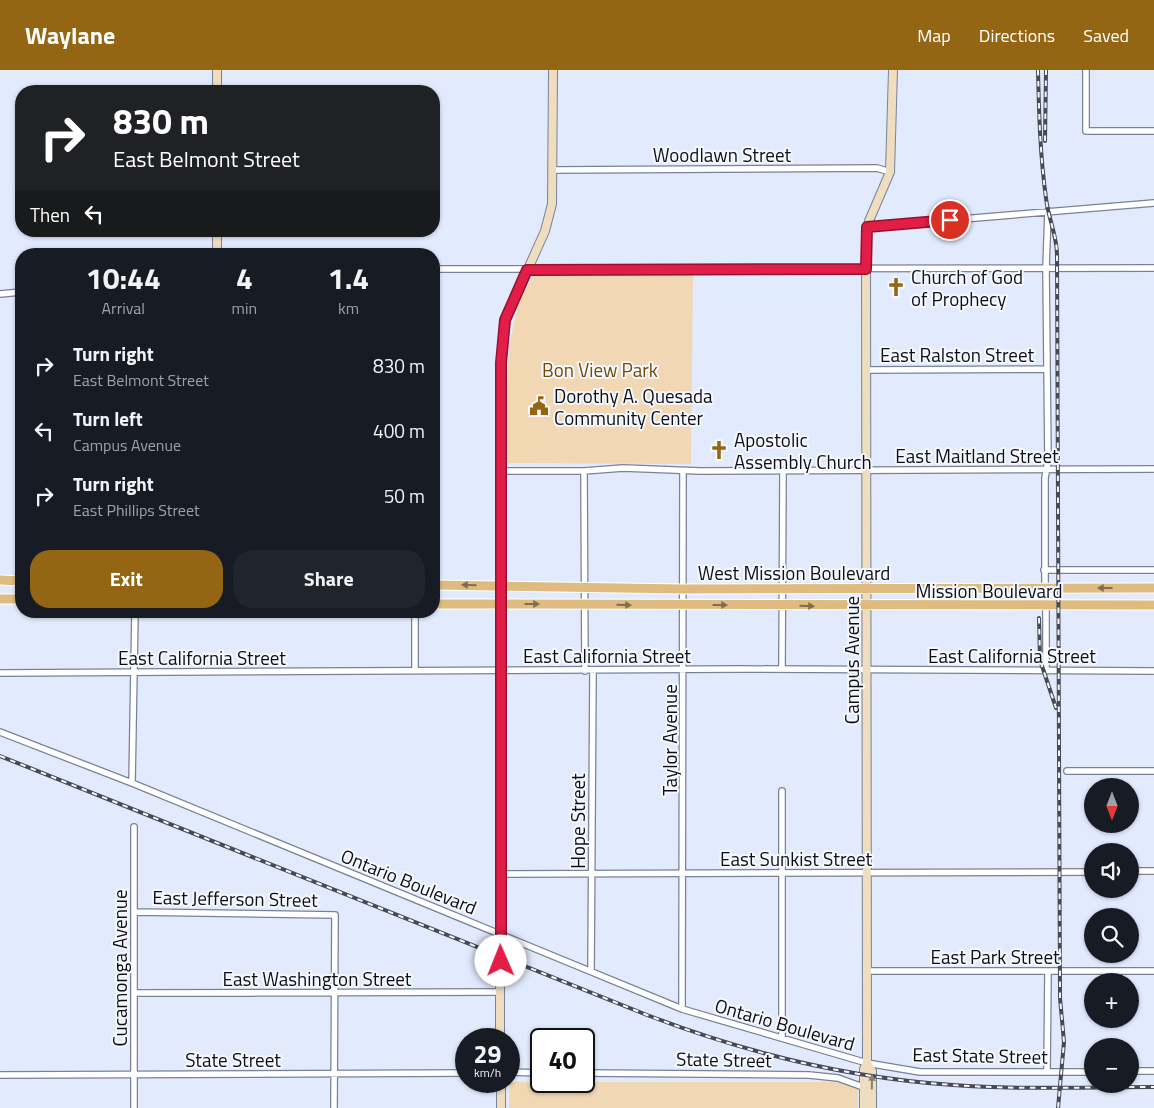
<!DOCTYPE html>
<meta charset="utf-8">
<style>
body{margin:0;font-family:"Titillium Web",sans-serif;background:#20242c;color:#f1f3f6;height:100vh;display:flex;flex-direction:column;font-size:19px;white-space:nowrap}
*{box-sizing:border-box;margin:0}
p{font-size:16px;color:#9ea1a6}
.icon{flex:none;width:28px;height:28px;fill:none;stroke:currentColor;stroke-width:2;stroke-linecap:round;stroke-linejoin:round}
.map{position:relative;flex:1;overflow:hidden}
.details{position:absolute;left:15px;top:178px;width:425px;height:370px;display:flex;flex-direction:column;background:#171b24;border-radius:20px;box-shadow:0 1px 4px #0004}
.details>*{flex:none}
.banner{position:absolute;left:15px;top:15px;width:425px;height:152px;border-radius:20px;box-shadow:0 1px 4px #0004;background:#202124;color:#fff;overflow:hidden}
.needle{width:32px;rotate:180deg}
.controls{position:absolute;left:1084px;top:708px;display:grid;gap:10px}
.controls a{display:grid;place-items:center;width:55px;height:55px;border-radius:50%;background:#171b24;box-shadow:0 1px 4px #0004;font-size:25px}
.speed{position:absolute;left:455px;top:958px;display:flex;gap:10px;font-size:25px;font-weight:700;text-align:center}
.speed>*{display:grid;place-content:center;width:65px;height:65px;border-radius:50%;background:#171b24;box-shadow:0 1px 4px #0004;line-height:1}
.speed small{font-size:12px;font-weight:400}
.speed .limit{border:2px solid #111;border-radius:8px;background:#fff;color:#111}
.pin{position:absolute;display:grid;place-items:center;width:42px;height:42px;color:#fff;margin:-21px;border:2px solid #fff;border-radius:50%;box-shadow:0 1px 5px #0007}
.me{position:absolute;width:55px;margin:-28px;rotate:359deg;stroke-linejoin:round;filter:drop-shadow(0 0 4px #0008)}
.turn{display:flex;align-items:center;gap:18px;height:105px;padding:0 15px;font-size:22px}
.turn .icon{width:65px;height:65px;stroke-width:2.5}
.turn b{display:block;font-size:35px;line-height:42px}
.then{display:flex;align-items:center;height:48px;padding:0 15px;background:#0003;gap:10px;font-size:19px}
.eta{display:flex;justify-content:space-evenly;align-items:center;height:85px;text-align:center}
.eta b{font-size:30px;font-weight:700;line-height:35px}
.button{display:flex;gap:10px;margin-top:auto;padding:10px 15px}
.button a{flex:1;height:58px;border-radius:20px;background:#946613;color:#fff;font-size:20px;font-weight:700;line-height:58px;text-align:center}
.button a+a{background:#20242c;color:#f1f3f6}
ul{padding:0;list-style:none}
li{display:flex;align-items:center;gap:15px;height:65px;padding:0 15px}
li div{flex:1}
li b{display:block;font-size:19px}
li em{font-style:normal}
header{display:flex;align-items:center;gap:30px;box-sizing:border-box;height:70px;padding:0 25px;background:#946613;color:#fff}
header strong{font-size:24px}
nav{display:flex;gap:28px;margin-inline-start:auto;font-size:18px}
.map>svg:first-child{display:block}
</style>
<header>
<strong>Waylane</strong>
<nav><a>Map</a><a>Directions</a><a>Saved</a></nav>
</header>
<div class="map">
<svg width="1154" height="1038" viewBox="0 0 1154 1038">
<rect width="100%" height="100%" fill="#e2ebfe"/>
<!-- green -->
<path fill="#f1d7b3" d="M693 204 691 394 507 393C508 341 502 282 520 232 523 223 529 213 534 205Z
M510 1012H834L858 1016V1038H509Z"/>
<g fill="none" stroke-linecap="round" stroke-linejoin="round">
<!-- street casing -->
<g stroke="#788296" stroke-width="8">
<path id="street" d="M1086 0V61H1154
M554 100 877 98 890 102
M867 157 1154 133
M434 199 1154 198
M0 224 21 222
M866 300 1047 299
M501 401H584L623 398 700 401 1154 399
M584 401 585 601
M1044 500H1154
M1045 518V408L1048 391 1046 198 1048 141
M1046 536V601
M782 599 783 401
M415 600V541
M0 603 738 599 1154 601
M0 662 132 713 682 939 867 993 920 1002H1092
M1067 701H1154
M132 713 135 541
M782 721V968
M134 757V1038
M1130 801H1154
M499 804 1092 802
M134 842 335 845 334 1038
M591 901 593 601
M866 901H1154
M134 923 500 922
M682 939 683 401
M1047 1001 1048 902
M1130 1001H1154
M509 1002 541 1003
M584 1003 809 1005 838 1008 863 1017
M0 1005 466 1003"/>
</g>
<!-- secondary casing -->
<g stroke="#788296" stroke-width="10">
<path id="secondary" d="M217 0V21
M217 161V184
M500 969 501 293 505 250 545 161 552 134 553 0
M867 993 872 1001V1038
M501 1011V1038
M864 1038V999L867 993 866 163 869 151 890 102 893 0"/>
</g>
<!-- primary casing -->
<g stroke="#fff" stroke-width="11">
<path id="primary" d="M0 510 21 511
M434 515 683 519 1154 518
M0 529H21
M434 534 1154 535"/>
</g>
<!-- street -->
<use href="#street" stroke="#fff" stroke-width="5.5"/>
<!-- secondary -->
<use href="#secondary" stroke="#efddbf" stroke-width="8"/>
<!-- primary -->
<use href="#primary" stroke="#dfbb7f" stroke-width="9"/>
<!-- rail casing -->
<g stroke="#464a55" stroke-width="4">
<path id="rail" d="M1038 0C1039 43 1040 85 1046 128 1048 148 1057 165 1057 185L1060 928 1064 972 1058 1038
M1045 71 1046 0
M1039 548 1040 590 1056 638
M0 686 647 945C746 983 847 1008 953 1015 1020 1020 1087 1017 1154 1017"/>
</g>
<!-- rail -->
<use href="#rail" stroke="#f6f8fd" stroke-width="2" stroke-dasharray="5.5" stroke-linecap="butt"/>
</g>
<!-- one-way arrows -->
<defs><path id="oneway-solid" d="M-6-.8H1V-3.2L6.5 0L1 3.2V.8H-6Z" transform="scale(1.25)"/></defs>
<g fill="#806e50">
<use href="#oneway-solid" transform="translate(469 515) rotate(-179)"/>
<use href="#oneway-solid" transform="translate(1105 518) rotate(180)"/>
<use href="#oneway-solid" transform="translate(532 534)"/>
<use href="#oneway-solid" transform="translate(624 535) rotate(1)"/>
<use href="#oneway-solid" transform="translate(720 535)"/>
<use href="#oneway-solid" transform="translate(807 536) rotate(1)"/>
</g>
<use fill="#898073" href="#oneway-solid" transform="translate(872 1012) rotate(-88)"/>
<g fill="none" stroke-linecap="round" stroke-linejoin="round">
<!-- route casing -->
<g stroke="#92132f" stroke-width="12">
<path id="route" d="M501 891V293L505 250 527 200 866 199 867 157 950 150"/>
</g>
<!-- route -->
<use href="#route" stroke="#e11d48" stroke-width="9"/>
</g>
<!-- icons -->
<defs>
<g id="church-bare" transform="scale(1.5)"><path d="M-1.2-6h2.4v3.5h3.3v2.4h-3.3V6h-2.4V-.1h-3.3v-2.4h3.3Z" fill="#946613" stroke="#f6f8fd" stroke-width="2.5" paint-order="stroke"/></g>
<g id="civic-bare" transform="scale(1.5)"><path d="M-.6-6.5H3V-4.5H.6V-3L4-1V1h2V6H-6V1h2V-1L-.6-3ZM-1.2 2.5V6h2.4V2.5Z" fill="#946613" stroke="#f6f8fd" stroke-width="2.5" paint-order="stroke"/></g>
</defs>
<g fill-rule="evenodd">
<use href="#church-bare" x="896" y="217"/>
<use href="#civic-bare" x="539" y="336"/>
<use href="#church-bare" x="719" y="380"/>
</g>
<g text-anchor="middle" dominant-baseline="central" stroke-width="4" stroke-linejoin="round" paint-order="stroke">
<!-- street labels -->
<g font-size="19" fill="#0c0f17" stroke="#f6f8fd">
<text x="722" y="84">Woodlawn Street</text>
<text x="957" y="284">East Ralston Street</text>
<text x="977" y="385">East Maitland Street</text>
<text x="794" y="502">West Mission Boulevard</text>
<text x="989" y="520">Mission Boulevard</text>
<text x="607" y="585">East California Street</text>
<text x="1012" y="585">East California Street</text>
<text x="202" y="587">East California Street</text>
<text transform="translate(851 590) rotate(-90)">Campus Avenue</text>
<text transform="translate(669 670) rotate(-90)">Taylor Avenue</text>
<text transform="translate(577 751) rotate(-90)">Hope Street</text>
<text x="796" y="788">East Sunkist Street</text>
<text transform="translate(409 811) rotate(22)">Ontario Boulevard</text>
<text transform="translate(235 828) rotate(1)">East Jefferson Street</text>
<text x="995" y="886">East Park Street</text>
<text transform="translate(119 898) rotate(-90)">Cucamonga Avenue</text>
<text x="317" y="908">East Washington Street</text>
<text transform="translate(785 954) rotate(16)">Ontario Boulevard</text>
<text transform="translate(980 985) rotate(1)">East State Street</text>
<text x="233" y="989">State Street</text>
<text transform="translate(724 989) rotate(1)">State Street</text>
</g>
<!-- poi labels -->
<g font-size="19" fill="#0c0f17" stroke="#f6f8fd" text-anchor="start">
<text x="911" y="206">Church of God<tspan x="911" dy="22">of Prophecy</tspan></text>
<text x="554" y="325">Dorothy A. Quesada<tspan x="554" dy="22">Community Center</tspan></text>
<text x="734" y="369">Apostolic<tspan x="734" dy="22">Assembly Church</tspan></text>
</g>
<!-- park labels -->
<g font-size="19" fill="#714c07" stroke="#f6f8fd">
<text x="600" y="299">Bon View Park</text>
</g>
</g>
</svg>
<div class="controls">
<a><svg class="needle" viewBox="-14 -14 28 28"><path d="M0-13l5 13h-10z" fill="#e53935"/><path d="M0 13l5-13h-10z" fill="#9ea1a6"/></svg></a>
<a><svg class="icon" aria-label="sound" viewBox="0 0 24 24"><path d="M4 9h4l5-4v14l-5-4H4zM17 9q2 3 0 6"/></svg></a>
<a><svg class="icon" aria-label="search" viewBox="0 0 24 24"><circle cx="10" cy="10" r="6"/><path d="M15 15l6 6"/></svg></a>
<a>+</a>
<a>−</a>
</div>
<div class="speed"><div>29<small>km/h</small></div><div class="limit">40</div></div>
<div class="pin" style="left:950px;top:150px;background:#d93025"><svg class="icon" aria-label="arrive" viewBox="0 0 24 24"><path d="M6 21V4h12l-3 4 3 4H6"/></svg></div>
<svg class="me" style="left:501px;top:891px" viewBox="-20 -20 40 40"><circle r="19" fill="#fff"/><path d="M0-13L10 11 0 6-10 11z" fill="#e11d48"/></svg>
<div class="banner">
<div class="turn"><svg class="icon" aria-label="right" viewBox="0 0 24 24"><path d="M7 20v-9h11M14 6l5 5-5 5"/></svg><div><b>830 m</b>East Belmont Street</div></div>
<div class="then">Then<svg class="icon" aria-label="left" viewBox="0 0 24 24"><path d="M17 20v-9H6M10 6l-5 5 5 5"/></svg></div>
</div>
<section class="details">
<div class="eta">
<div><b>10:44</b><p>Arrival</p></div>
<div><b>4</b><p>min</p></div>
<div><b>1.4</b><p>km</p></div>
</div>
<ul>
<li><svg class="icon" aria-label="right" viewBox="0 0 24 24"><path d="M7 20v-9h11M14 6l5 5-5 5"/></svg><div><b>Turn right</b><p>East Belmont Street</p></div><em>830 m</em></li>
<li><svg class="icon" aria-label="left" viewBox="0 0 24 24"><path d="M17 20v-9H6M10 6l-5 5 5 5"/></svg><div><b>Turn left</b><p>Campus Avenue</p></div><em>400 m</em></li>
<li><svg class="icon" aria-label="right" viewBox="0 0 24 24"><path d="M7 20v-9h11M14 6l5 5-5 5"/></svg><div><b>Turn right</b><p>East Phillips Street</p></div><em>50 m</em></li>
</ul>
<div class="button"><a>Exit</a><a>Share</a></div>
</section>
</div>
